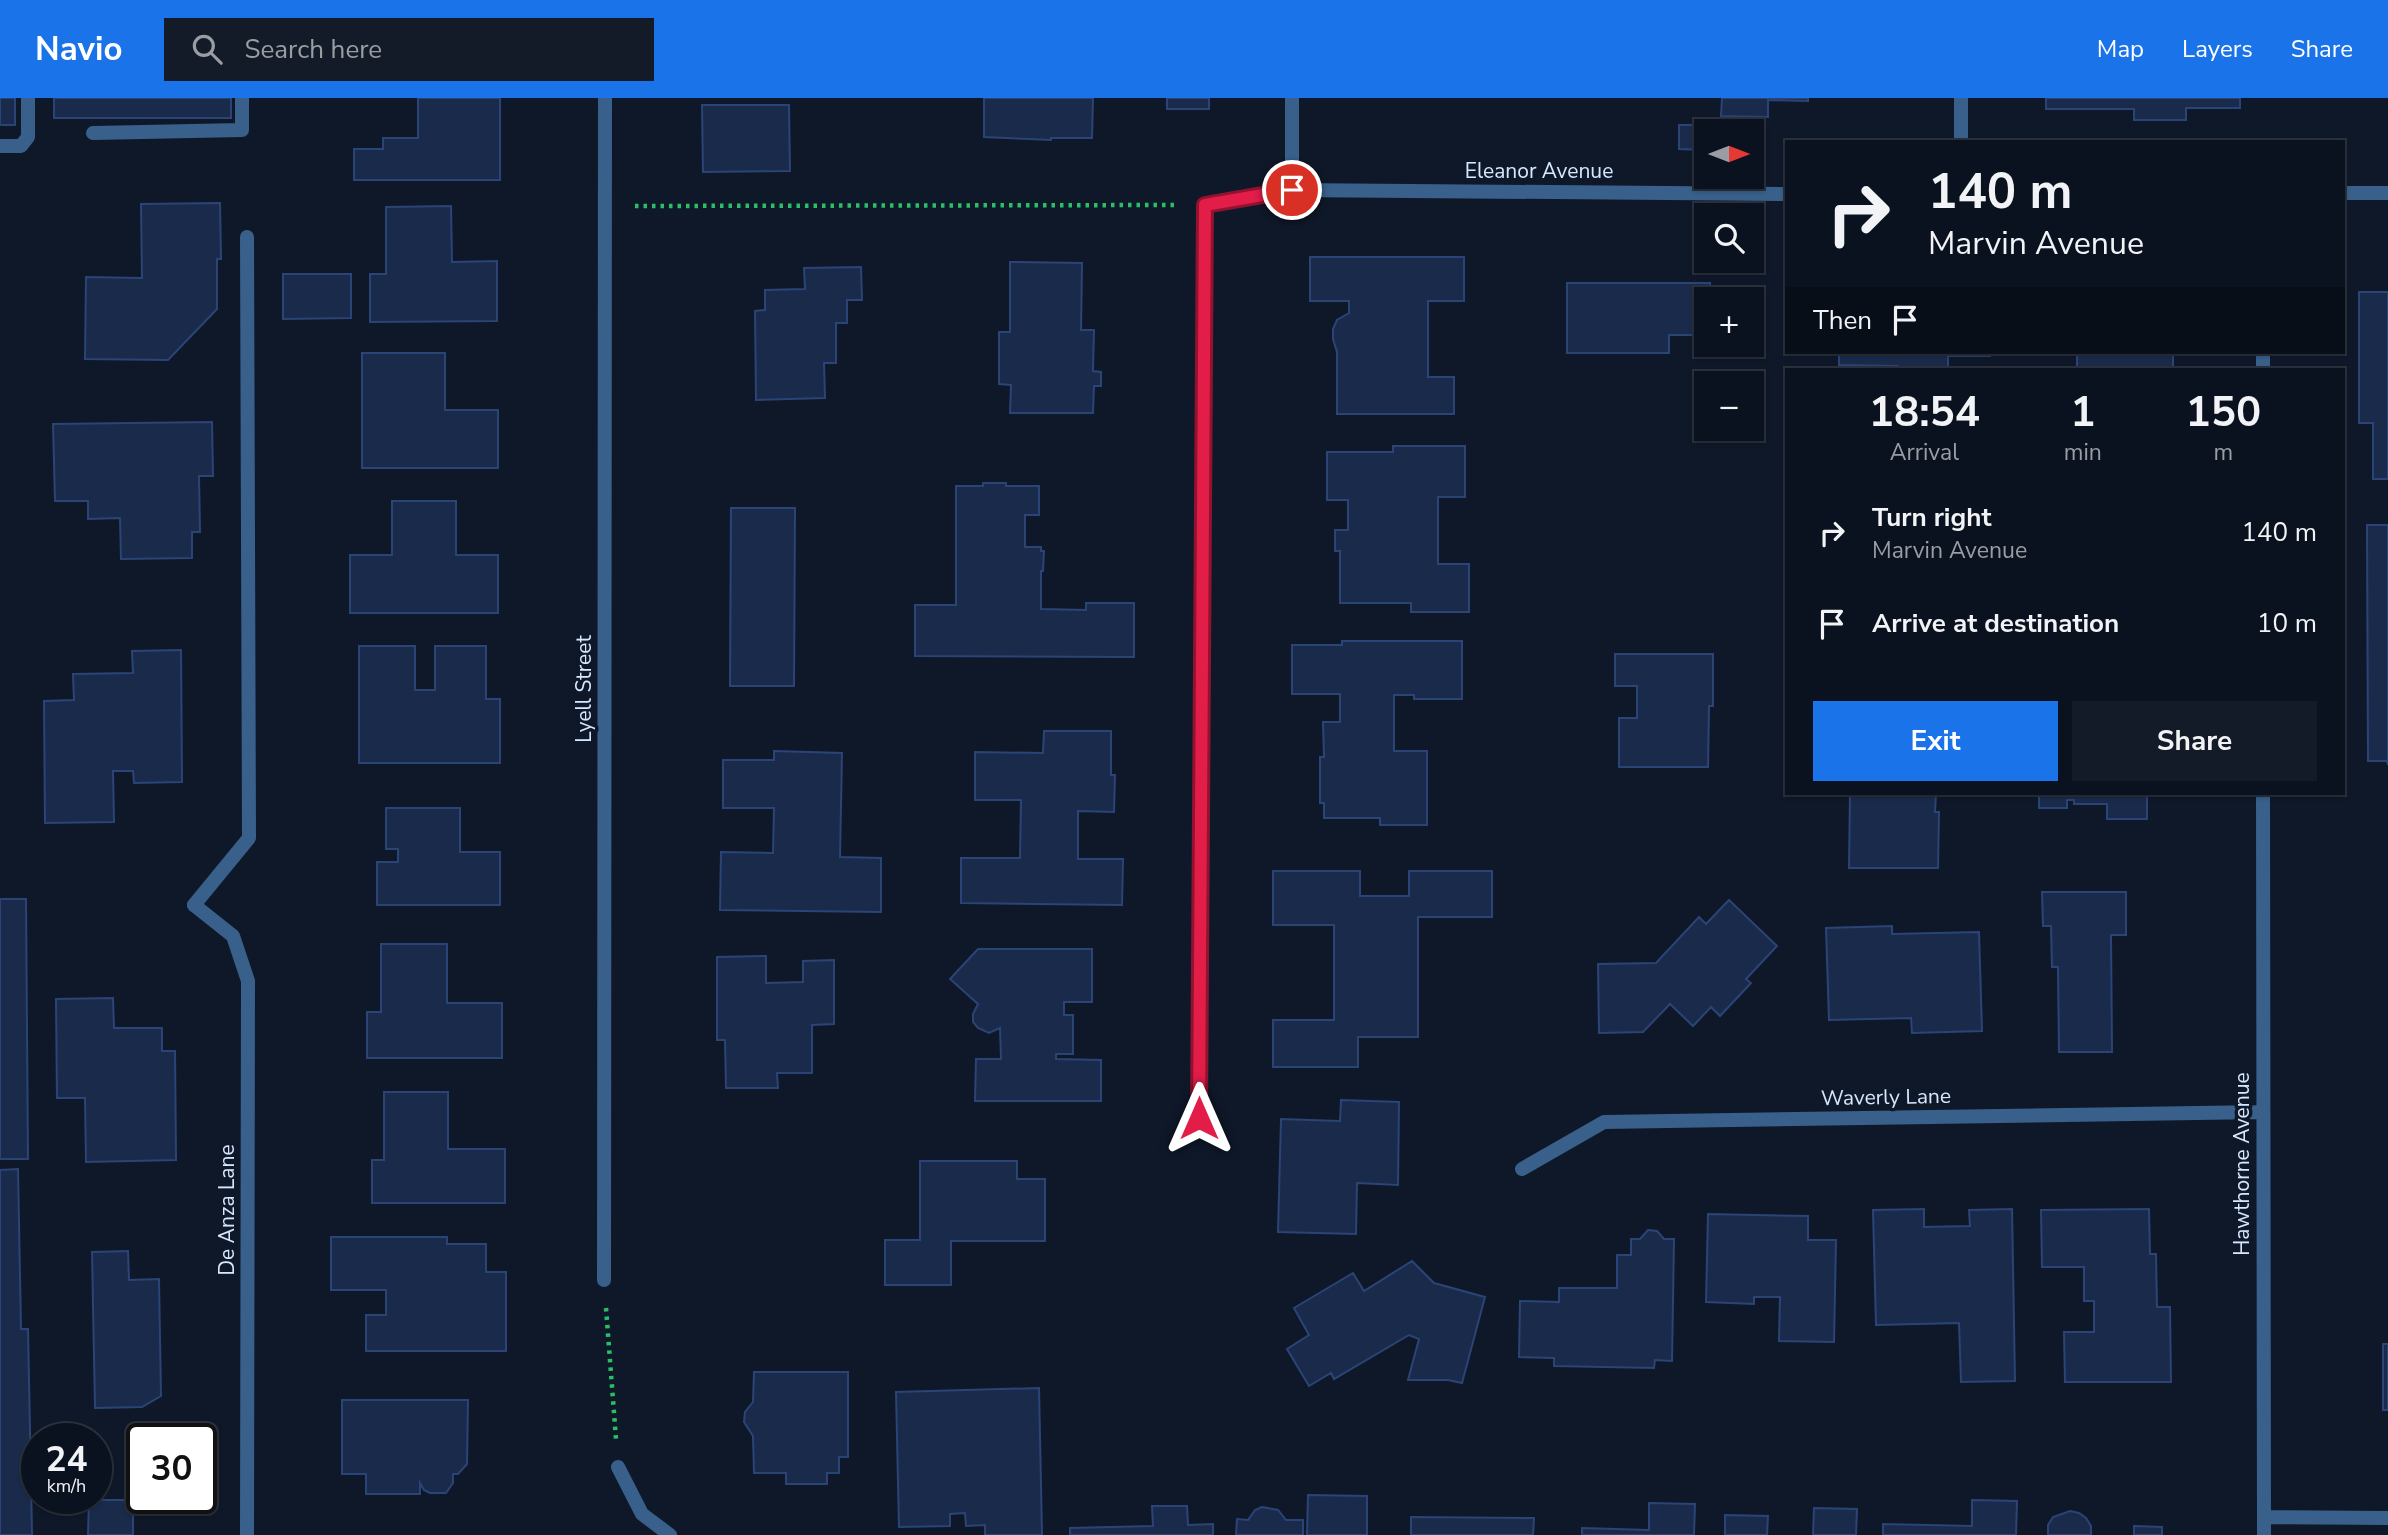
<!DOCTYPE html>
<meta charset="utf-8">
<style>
body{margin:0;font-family:"Nunito Sans",sans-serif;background:#141b28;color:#f1f3f6;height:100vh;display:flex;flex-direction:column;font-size:26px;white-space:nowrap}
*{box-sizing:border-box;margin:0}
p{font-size:23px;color:#9a9ea4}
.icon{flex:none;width:38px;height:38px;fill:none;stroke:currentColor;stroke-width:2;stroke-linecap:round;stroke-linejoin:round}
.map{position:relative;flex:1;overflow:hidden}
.drawer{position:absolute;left:1785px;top:270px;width:560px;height:427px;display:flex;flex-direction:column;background:#0b121f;border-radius:0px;box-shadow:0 2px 5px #0004,0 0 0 2px #2b323d}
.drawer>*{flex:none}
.guide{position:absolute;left:1785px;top:42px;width:560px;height:214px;border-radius:0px;box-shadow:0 2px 5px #0004,0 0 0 2px #2b323d;background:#0b121f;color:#f1f3f6;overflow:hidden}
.needle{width:46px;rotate:90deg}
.fabs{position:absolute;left:1694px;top:21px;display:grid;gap:14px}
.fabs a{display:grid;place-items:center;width:70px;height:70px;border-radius:0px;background:#0b121f;box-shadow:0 2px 5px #0004,0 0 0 2px #2b323d;font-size:35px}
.speed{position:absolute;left:21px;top:1325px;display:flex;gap:14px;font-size:35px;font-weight:700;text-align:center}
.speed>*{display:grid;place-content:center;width:91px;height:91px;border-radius:50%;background:#0b121f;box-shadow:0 2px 5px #0004,0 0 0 2px #2b323d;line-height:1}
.speed small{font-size:18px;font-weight:400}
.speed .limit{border:4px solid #111;border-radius:10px;background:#fff;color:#111}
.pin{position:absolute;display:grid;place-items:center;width:60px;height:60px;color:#fff;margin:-30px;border:4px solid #fff;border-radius:50%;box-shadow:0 2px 7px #0007}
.me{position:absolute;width:77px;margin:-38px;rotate:0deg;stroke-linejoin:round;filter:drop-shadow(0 0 5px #0008)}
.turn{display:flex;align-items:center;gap:24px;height:147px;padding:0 28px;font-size:32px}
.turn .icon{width:91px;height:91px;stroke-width:2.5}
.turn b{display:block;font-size:49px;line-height:60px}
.then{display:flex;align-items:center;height:66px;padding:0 28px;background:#0003;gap:14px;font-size:26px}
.eta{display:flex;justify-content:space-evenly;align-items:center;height:119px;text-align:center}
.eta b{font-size:42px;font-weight:700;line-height:49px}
.cta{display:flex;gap:14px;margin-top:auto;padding:14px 28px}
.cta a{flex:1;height:80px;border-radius:0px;background:#1a73e8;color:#fff;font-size:28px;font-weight:700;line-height:80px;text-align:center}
.cta a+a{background:#141b28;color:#f1f3f6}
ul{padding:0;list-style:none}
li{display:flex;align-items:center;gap:21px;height:91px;padding:0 28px}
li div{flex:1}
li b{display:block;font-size:26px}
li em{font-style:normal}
header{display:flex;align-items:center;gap:42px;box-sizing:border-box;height:98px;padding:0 35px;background:#1a73e8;color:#fff}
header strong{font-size:33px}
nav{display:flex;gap:38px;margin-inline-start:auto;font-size:24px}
.search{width:490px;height:63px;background:#141b28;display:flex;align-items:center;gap:18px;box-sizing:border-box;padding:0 24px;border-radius:0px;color:#9a9ea4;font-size:26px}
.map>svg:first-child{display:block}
</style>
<header>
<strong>Navio</strong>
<div class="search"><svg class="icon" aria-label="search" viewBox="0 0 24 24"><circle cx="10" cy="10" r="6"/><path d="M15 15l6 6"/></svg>Search here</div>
<nav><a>Map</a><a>Layers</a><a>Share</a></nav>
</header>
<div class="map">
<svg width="2388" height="1437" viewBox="0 0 2388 1437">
<rect width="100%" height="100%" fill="#0f1829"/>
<!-- building -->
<path fill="#1a2a4a" stroke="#2b4477" stroke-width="2" d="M0 0H15V27H0Z
M54 0H231V20H54Z
M418 0H500V82H354V51H383V40H418Z
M984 0H1093L1092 40H1051V42L984 39Z
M1167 0H1209V11H1167Z
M1722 0H1808V3L1768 2V19L1721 18Z
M2046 0H2240V10H2186V22H2134V11H2046Z
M702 7H789L790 73 703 74Z
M1679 27H1712V33H1706V52L1679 51Z
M220 105 221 161H217V211L168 262 85 261 86 179 142 180 141 106Z
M451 108 452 164 497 163V223L370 224V176H386V109Z
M1310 159H1464V203H1428V279H1454V316H1337V254L1333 241V231L1337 222 1349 215V203H1310Z
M1010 164 1082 165 1081 232H1094L1093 273 1101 274V288H1094L1093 315H1010L1011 287 999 286V234H1010Z
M861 169 862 202H847V225H836V265H824L825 300 756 302 755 213 765 212V192L805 191 804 170Z
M283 176H351V220L283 221Z
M1567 185H1710V201H1706V237H1669V255H1567Z
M2359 194H2388V381H2373V325H2359Z
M1839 254H1990V258H1948V271H1898V268L1839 267Z
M2077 254H2173V271H2077Z
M362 255H445V312H498V370H362Z
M212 324 213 378H199L200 434H192V460L121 461 120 420 88 421V403H55L53 326Z
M1393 348H1465V399H1438V466H1469V514H1411V505H1340V453H1335V432H1348V402H1327V354H1393Z
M983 385H1006V388H1039V417H1025V449H1041V453H1044L1043 473H1041V511L1086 512V505H1134V559L915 558V507H956V388H983Z
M392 403H456V457H498V515H350V457H392Z
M731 410H795L794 588H730Z
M2367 427H2388V667L2387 663H2368Z
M1342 543H1462V601H1414V597H1394V653H1427V727H1380V720H1324V705H1320V659H1324L1323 624H1340V596H1292V547H1342Z
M359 548H415V592H435V548H486V601H500V665H359Z
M181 552 182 684 134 685 133 673H113L114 724 45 725 44 603 74 602 73 576 133 575 132 553Z
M1615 556H1713V608H1709L1708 669H1619V620H1637V588H1615Z
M1044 633H1111V677H1115L1114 714 1078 713V761H1123L1122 807 961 805V760H1020L1021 702H975V654L1043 655Z
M774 653 842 655 840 759 881 760V814L720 812 721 754 773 755 774 710H723V662H774Z
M1850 695H1936L1935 714H1939L1938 770H1849Z
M2039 695H2147V721H2107V706H2074V702H2067V710H2039Z
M386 710H460V754H500V807H377V764H398V751H386Z
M1273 773H1360V798H1409V773H1492V819H1418V939H1358V969H1273V922H1334V827H1273Z
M2042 794H2126V837H2111L2112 954H2059L2058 869H2052L2051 828H2043Z
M0 801H26L28 1061H0Z
M1729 802 1777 848 1746 881 1751 885 1720 918 1711 909 1693 928 1670 906 1643 934 1599 935 1598 866 1656 865 1699 819 1706 826Z
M1892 828V836L1979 834 1982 933 1912 935 1911 920 1829 922 1826 830Z
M381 846H447V905H502V960H367V914H381Z
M978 851H1092V904H1064V917H1073V956H1056V961L1101 962V1003H975L976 961H1001L1000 930 989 935 978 930 973 924V916L978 906 950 881Z
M766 858V885L803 884V863L834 862V926L812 927V975H777L778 990H726L725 942H717V859Z
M113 900 114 930H162V953H175L176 1062 86 1064 85 1000H57L56 901Z
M384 994H448V1051H505V1105H372V1062H384Z
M1341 1002 1399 1004 1398 1087 1357 1085 1356 1136 1278 1134 1281 1021 1340 1023Z
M920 1063H1017V1081H1045V1143H951V1187H885V1142H920Z
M18 1071 21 1231H28L32 1437H0V1072Z
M1924 1111V1129L1970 1128 1969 1112 2012 1111 2015 1283 1961 1284 1959 1225 1876 1227 1873 1112Z
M2149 1111 2150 1156H2156L2157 1209H2170L2171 1284H2065L2064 1234H2094V1203H2084V1169H2042L2041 1112Z
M1708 1116 1808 1118V1142H1836L1834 1244 1779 1243 1780 1199H1754V1206L1706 1204Z
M1648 1132 1657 1133 1664 1141H1674L1672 1263 1655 1262 1654 1270 1554 1268V1260L1519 1259 1520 1203 1559 1204V1190H1617V1157H1631V1141H1640Z
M331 1139H447V1146H486V1174H506V1253H366V1217H386V1192H331Z
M128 1153 129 1182 159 1181 161 1298 142 1309 95 1310 92 1154Z
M1412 1163 1434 1185 1485 1199 1462 1285 1448 1282H1408L1419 1241 1409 1237 1334 1281 1331 1275 1309 1288 1287 1251 1309 1237 1294 1210 1353 1175 1364 1193Z
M2383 1246H2388V1312H2383Z
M754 1274H848V1359H839V1375H827V1386H786V1375H754L753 1338 744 1324 745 1314 753 1304Z
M1039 1290 1042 1437H985V1427L966 1428 965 1415 950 1416V1428L899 1429 896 1294Z
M342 1302H468L467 1366 458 1376H453V1385L446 1395H430L424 1392 420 1385V1396H366V1376H342Z
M1308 1397 1367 1398V1437H1307Z
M89 1402H133V1437H88Z
M1972 1402 2017 1403 2016 1437H1883V1426L1972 1428Z
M1649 1405 1695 1406 1694 1437H1582V1430L1649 1432Z
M1152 1408H1187L1188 1427 1213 1426V1437H1070V1430L1153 1428Z
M1262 1409 1278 1412 1286 1422H1303V1437H1236L1237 1421 1248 1422 1255 1412Z
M1814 1410 1857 1411 1856 1437H1813Z
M2070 1413 2079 1415 2086 1420 2091 1428V1437H2048V1427L2053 1419Z
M1725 1417 1768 1418 1767 1437H1725Z
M1411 1419 1534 1420 1533 1437H1411Z
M2134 1428 2162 1429V1437H2134Z"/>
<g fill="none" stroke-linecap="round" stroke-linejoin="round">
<!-- path -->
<path stroke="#2abf67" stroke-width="4.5" stroke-dasharray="3.5 5" stroke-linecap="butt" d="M635 108 1176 107
M606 1210 616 1341"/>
<!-- service -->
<path stroke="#38608a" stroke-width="14" d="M93 35 242 32V0
M0 48H21L28 39V0
M194 807 249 740 247 139"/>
<!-- minor -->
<path stroke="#38608a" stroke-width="14" d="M1961 44V0
M1292 92 1787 96
M2343 95H2388
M2263 254V271
M2263 695 2264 1437
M194 807 233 838 248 883 247 1437
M1199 1020 1205 107 1292 92V0
M1522 1071 1604 1024 2263 1014
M604 1182 605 0
M618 1369 642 1416 670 1437
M2264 1419 2388 1420"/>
</g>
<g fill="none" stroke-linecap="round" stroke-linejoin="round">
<!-- route casing -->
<g stroke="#92132f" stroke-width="18">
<path id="route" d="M1199 1020 1205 107 1292 92"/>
</g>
<!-- route -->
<use href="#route" stroke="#e11d48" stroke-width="12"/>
</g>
<g text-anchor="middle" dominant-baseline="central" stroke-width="7" stroke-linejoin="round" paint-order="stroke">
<!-- street labels -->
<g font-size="21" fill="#d6e7ff" stroke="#0f1829">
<text x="1539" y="73">Eleanor Avenue</text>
<text transform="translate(584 591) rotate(-90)">Lyell Street</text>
<text transform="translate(1886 999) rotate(-1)">Waverly Lane</text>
<text transform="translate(2242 1066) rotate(-90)">Hawthorne Avenue</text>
<text transform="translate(227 1112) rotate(-90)">De Anza Lane</text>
</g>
</g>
</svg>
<div class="fabs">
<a><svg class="needle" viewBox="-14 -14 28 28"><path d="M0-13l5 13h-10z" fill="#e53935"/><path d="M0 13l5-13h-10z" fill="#9a9ea4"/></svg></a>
<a><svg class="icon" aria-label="search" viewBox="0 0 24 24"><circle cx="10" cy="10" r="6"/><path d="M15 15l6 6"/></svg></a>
<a>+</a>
<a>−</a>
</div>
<div class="speed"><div>24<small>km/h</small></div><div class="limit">30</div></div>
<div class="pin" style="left:1292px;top:92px;background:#d93025"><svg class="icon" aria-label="arrive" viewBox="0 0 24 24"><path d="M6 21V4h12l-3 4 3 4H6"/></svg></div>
<svg class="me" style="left:1199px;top:1020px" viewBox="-20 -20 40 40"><path d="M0-17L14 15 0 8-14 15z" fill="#e11d48" stroke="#fff" stroke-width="4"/></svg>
<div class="guide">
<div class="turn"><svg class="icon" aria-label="right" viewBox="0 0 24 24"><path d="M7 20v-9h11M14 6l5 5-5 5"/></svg><div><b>140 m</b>Marvin Avenue</div></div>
<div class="then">Then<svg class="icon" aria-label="arrive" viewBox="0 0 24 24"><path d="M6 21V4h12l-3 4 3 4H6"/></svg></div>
</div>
<section class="drawer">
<div class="eta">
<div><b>18:54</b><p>Arrival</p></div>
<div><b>1</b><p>min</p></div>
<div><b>150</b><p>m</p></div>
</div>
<ul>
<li><svg class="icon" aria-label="right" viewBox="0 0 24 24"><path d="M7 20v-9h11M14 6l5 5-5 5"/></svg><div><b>Turn right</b><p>Marvin Avenue</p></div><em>140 m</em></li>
<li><svg class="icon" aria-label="arrive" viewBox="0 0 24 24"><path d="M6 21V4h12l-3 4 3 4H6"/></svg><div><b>Arrive at destination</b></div><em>10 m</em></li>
</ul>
<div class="cta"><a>Exit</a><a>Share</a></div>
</section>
</div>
